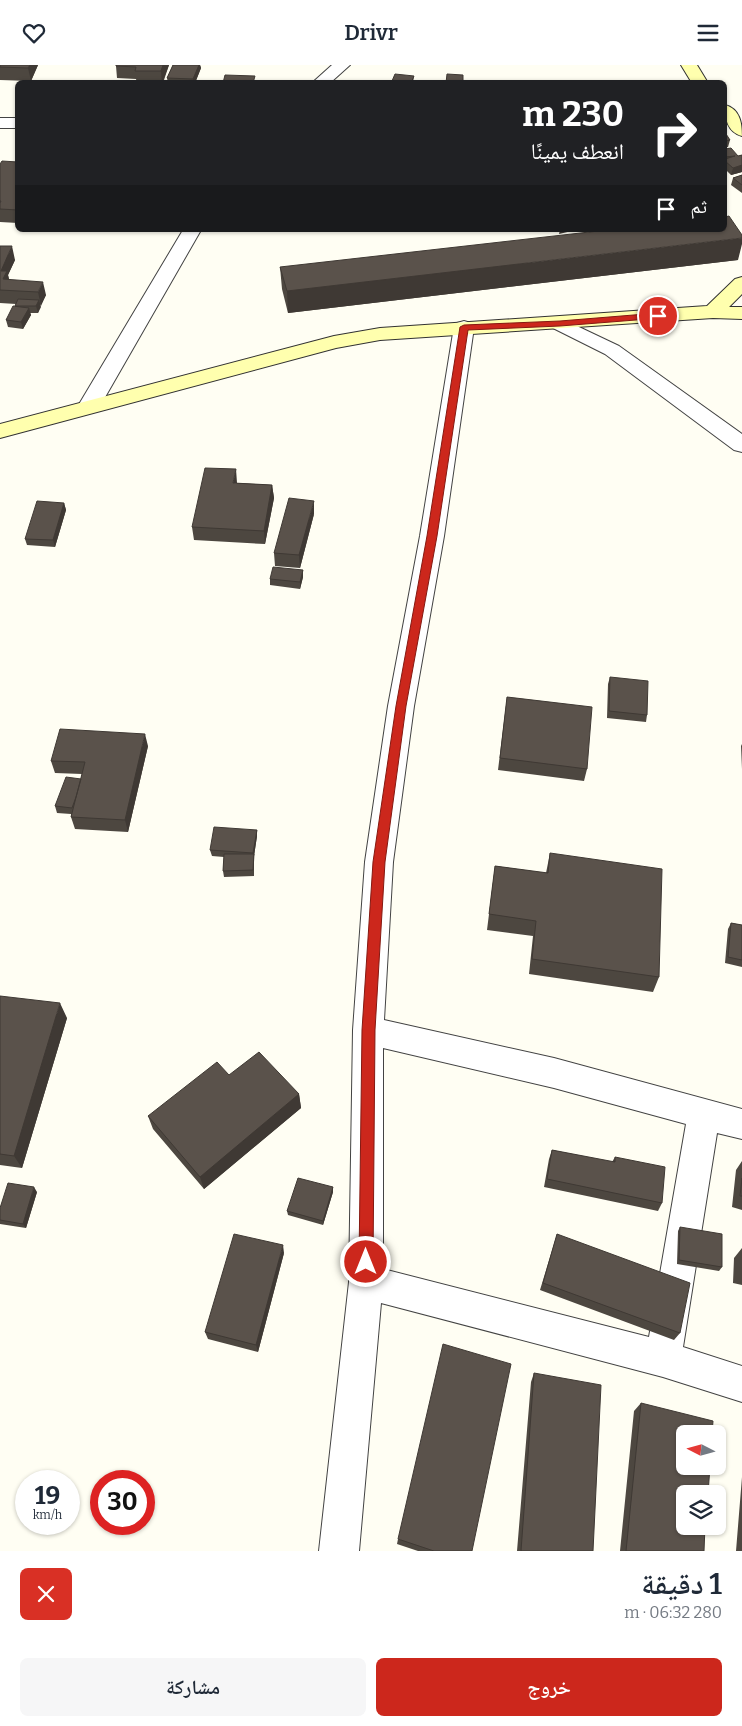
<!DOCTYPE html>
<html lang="ar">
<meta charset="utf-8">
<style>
body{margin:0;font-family:Bitter,"Noto Naskh Arabic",serif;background:#f6f6f7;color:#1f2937;direction:rtl;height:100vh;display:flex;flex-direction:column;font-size:19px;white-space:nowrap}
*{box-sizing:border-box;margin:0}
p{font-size:16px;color:#747a83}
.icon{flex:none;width:28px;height:28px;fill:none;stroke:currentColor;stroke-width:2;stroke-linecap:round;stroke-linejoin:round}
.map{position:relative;height:1486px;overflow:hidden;direction:ltr}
.drawer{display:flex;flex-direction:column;background:#fff;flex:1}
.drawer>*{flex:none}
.hud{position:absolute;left:15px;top:15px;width:712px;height:152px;border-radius:8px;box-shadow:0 1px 4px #0004;direction:rtl;background:#202124;color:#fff;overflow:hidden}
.needle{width:32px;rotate:276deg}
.fabs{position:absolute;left:676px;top:1360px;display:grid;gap:10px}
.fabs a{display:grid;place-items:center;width:50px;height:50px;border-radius:8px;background:#fff;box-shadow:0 1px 4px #0004;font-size:25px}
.speed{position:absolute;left:15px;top:1405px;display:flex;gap:10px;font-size:25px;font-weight:700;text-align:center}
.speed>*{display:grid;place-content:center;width:65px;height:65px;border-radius:50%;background:#fff;box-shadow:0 1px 4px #0004;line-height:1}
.speed small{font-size:12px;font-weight:400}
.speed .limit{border:8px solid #d22;background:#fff;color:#111}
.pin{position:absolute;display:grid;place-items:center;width:42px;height:42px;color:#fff;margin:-21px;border:2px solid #fff;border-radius:50%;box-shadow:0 1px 5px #0007}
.me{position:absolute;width:55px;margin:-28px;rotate:0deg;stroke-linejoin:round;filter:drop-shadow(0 0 4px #0008)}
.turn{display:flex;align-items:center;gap:18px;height:105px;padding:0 20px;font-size:22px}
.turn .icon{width:65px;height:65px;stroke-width:2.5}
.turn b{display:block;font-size:35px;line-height:42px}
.then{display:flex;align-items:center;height:48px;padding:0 20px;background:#0003;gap:10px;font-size:19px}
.round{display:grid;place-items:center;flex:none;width:52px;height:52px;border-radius:8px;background:#f6f6f7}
.summary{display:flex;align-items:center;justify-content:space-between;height:85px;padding:0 20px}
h1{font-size:30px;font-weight:600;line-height:38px}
.action{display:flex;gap:10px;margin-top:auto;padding:10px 20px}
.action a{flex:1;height:58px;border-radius:8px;background:#cc271c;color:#fff;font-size:20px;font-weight:600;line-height:58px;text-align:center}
.action a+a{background:#f6f6f7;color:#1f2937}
header{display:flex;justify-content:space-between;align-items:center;height:65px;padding:0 20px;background:#fff;font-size:22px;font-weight:600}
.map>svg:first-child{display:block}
</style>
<header><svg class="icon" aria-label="menu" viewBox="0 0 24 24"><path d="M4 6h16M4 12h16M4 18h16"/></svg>Drivr<svg class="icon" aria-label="heart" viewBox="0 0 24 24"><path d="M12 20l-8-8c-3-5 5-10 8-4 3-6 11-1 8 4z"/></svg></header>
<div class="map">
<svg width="742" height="1486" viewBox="0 0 742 1486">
<rect width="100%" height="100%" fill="#fffef3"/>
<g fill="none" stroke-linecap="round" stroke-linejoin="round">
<!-- street casing -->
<g stroke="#434343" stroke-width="2">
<path id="street" d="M332 0H350L330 18H312Z
M0 53H18V63H0Z
M183 165H201L100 341 97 346 89 348 81 346 78 341Z
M560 253 619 281 742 369V387L734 385 605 289 553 263 550 259 553 255Z
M464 256 471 258 474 262 444 471 414 641 393 797 384 955 554 993 742 1044V1074L717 1068 683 1282 742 1301V1337L663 1312 381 1238 359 1486H319L349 1217 353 965 365 797 388 641 420 471 454 262 457 258ZM383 983 554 1023 686 1059 649 1272 383 1204Z"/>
</g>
<!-- secondary casing -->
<g stroke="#323232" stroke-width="2">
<path id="secondary" d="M681 0H697L708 18H692Z
M725 40C740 44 742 58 742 71 727 67 725 53 725 40Z
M742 212V229L729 242H742V254L713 253 380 275 336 283 0 373V359L334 271 380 263 707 241 735 214Z"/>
</g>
<!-- street -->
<use href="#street" fill="#fff" fill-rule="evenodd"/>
<!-- secondary -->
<use href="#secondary" fill="#ffffae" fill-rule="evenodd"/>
</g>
<!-- wall -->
<path fill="#4d4740" d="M0 0H38L31 16 0 15Z
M169 0 163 18H137L136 14 117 13 116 1Z
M173 0H200L201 3 195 18H168L167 13Z
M414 11 413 18H392V16Z
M725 69 730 75 728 82H725Z
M725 84 738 91 742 90V107L731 110 725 104Z
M18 97V158L0 157V99Z
M742 110V128L731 120 733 113Z
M0 181 15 195 8 210 9 214 46 230 40 241 38 248H30L31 250 23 264 8 262 6 255 15 242 16 239 0 238Z
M738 195 288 248 282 224 280 202Z
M237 418 272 420 274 433 265 479 194 475 192 462Z
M64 438 66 445 55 482 27 480 25 474Z
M314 449 300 503 275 501 274 488Z
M303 505V512L300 524 270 520V514Z
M610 612 647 650 646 657 607 653 608 619Z
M507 632 587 704 584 716 498 705Z
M742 679V704L741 681Z
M148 681 128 767 75 764 71 752V749L57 748 55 741 81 714 82 709 55 708 51 696Z
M257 765V771L254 791V811L224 812 223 806 224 792 212 791 210 785Z
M550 788 659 912 653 927 529 909 533 871 487 865 495 801 546 808Z
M731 858 742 860V902L725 898 728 864Z
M0 931 67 953 22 1103 0 1100Z
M229 1010 299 1029 301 1043 204 1124 153 1064 148 1051Z
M552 1085 612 1097 615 1092 662 1138 658 1146 544 1122 549 1094Z
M742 1096V1145L732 1142 736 1105Z
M333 1122V1127L323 1160 288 1150 287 1146Z
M37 1127 26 1163 0 1159V1143Z
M680 1162 722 1202 719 1206 677 1199 678 1166Z
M557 1169 680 1268 674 1275 540 1225Z
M742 1183V1220L733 1218 734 1193Z
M284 1188 258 1287 208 1274 205 1267Z
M534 1308 593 1486H517L531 1317Z
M641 1338 704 1486H620L634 1346Z
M742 1412V1486H736Z
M398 1474 472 1486H418L397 1479Z"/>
<!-- shaded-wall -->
<path fill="#3f3934" d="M30 0H38L31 16 28 3Z
M163 0H169L162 18 161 6Z
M199 0H200L201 3 195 18H193V14Z
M742 100V107L731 110 733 103Z
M560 165H576L559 169Z
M742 173V179L738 195 288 248 287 226Z
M12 181 15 195 8 210 10 219 7 225 1 206Z
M43 217 46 230 41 241 38 227Z
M39 235 41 242 38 248 36 241Z
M29 243 31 250 23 264 21 257Z
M236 404 237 418H233Z
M272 420 274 433 265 479 264 466Z
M314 436V449L300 503 299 490Z
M64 438 66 445 55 482 53 475Z
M303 505V512L300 524V517Z
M145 669 148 681 128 767 125 755Z
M257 765V771L254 791V811L253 788Z
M60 938 67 953 22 1103 14 1091Z
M299 1029 301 1043 204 1124 200 1112Z
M34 1122 37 1127 26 1163 23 1159Z
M333 1122V1127L323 1160V1156Z
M283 1180 284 1188 258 1287 256 1280Z"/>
<!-- building -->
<path fill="#5a524b" stroke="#3f3934" d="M0 0H30L28 3 0 2Z
M116 0H163L161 6H135L136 2 116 1Z
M173 0H199L193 14 167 13Z
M395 9 414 11 411 18 392 16Z
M447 9 463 10V18H446Z
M225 10 255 11 253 18H223Z
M725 69H726L730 75 725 76Z
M731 83 738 91 742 90V100L733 103 725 96V94L735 91 725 92V84Z
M2 96 18 97V145L0 144V138L1 136H0V99Z
M742 110V120L733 113Z
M729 151 742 170V173L287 226 280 202 607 165H725V152Z
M0 181H12L1 206H7L3 214 43 217 38 227 0 225Z
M18 234 39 235 36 241H15Z
M13 241 29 243 21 257 6 255Z
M205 403 236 404 233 418 272 420 264 466 192 462Z
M289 433 314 436 299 490 274 488Z
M37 436 64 438 53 475 25 474Z
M273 502 303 505 300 517 270 514Z
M610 612 648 616 647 650 609 646Z
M507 632 592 642 587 704 500 693Z
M60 664 145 669 125 755 71 752 85 697 51 696Z
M66 712 81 714 76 732 72 743 55 741Z
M214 762 257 765 253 788 210 785Z
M550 788 662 804 659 912 532 894 536 856 489 849 495 801 548 808Z
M224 789H254L253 805 223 806Z
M731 858 742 860V895L728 892Z
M0 931 60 938 14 1091 0 1089Z
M259 987 299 1029 200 1112 148 1051 217 997 229 1010Z
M552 1085 615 1097V1092L665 1102 662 1138 547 1114Z
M298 1113 333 1122 323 1156 287 1146Z
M742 1113V1131H740Z
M8 1118 34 1122 23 1159 0 1155V1143Z
M680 1162 722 1169V1202L679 1195Z
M234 1169 283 1180 256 1280 205 1267Z
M557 1169 690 1218 680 1268 543 1218Z
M443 1279 511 1299 472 1486H434L398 1474Z
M534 1308 601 1320 593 1486H521Z
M641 1338 713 1356 712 1369H685V1401H710L708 1429H685V1461H705L704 1486H626Z"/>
<!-- route -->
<path fill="#cc271c" stroke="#851912" d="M658 248 661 249V253L560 261 468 265 437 471 406 641 385 797 375 965 373 1197 371 1202 366 1204 361 1202 359 1197 362 965 373 797 396 641 427 471 460 262 464 260 560 256Z"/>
</svg>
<div class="fabs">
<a><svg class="needle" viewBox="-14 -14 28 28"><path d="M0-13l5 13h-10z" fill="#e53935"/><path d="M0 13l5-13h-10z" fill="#747a83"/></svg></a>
<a><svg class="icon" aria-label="layers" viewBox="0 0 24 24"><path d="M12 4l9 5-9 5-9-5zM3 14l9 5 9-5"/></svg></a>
</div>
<div class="speed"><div>19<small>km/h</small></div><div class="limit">30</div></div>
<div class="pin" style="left:658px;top:251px;background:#d93025"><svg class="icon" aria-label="arrive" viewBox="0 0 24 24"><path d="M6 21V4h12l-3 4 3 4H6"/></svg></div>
<svg class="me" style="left:366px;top:1197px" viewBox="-20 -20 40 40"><circle r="17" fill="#cc271c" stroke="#fff" stroke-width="3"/><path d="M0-11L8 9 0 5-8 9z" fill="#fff"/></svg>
<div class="hud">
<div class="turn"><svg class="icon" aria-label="right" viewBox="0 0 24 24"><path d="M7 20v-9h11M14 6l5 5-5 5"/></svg><div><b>230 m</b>انعطف يمينًا</div></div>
<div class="then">ثم<svg class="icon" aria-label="arrive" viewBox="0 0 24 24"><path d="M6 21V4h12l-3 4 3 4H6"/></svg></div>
</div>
</div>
<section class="drawer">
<div class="summary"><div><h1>1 دقيقة</h1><p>280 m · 06:32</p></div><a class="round" style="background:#d93025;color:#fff"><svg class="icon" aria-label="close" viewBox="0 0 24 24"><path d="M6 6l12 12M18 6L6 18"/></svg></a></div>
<div class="action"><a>خروج</a><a>مشاركة</a></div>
</section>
